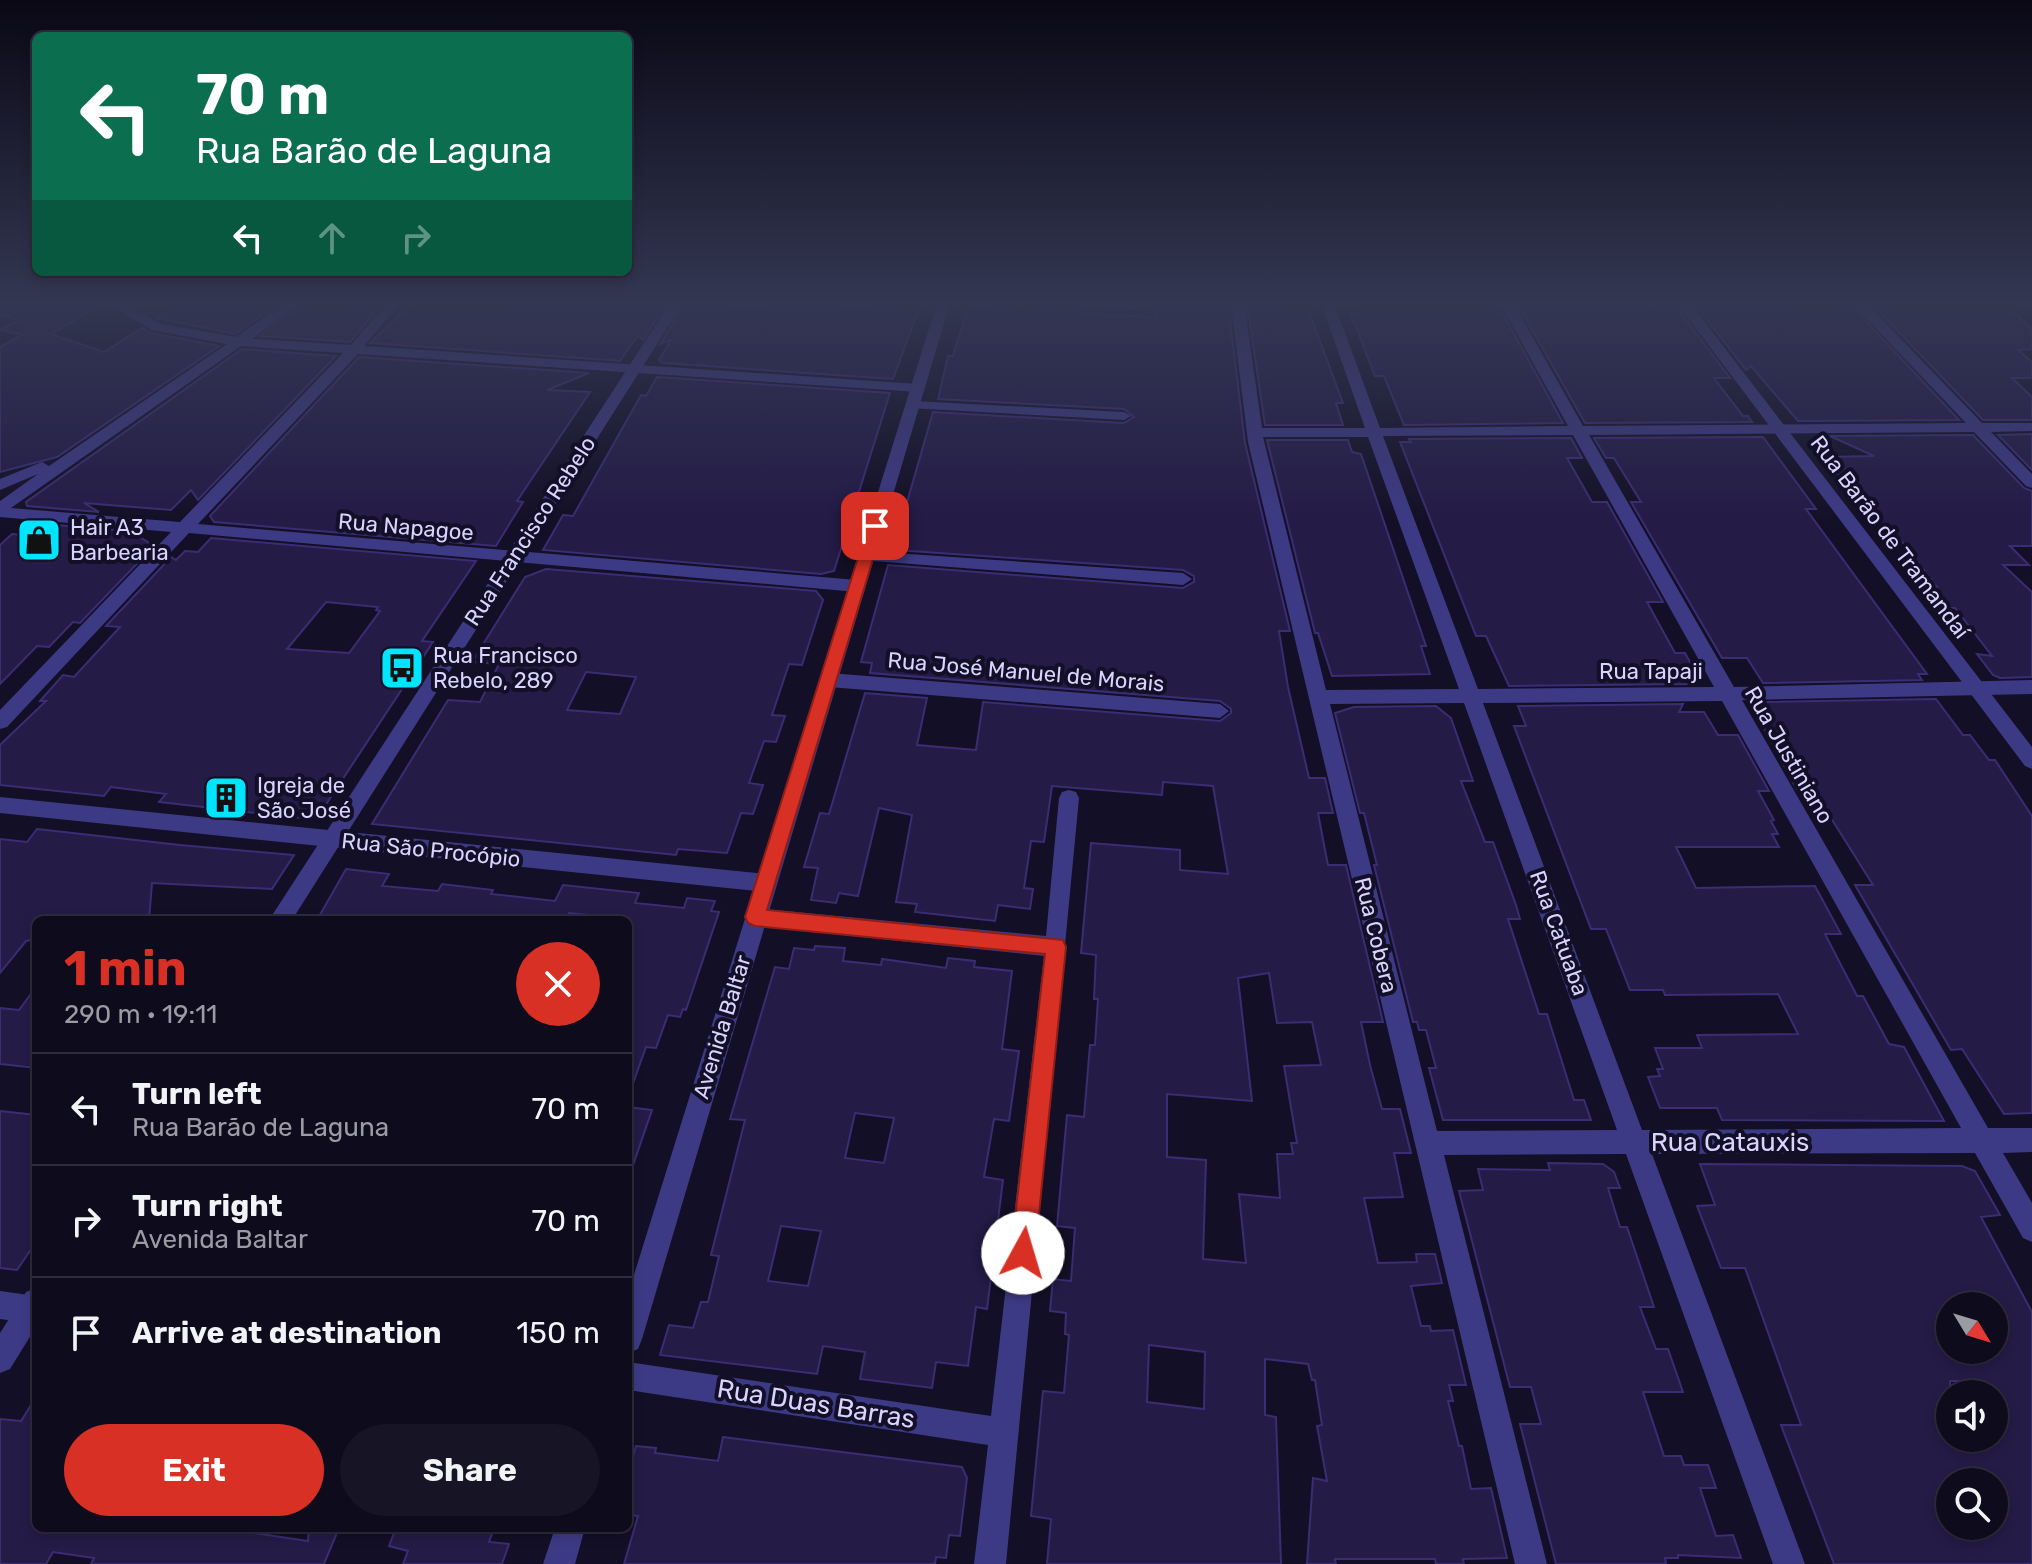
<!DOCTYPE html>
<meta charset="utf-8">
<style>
body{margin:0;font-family:Rubik,sans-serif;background:#171425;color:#f1f3f6;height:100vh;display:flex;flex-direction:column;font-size:30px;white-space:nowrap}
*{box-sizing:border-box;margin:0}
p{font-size:26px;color:#9b9ba3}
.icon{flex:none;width:44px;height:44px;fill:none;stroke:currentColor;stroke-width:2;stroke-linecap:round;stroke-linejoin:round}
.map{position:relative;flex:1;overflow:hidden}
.side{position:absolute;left:32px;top:916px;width:600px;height:616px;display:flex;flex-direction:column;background:#0e0b1c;border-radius:12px;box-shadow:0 4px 12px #0003,0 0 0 2px #2e2b3b}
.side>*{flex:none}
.guide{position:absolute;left:32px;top:32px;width:600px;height:244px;border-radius:12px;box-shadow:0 4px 12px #0003,0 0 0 2px #2e2b3b;background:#0b6e4f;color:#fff;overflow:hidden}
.needle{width:52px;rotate:128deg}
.controls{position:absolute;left:1936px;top:1292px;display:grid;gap:16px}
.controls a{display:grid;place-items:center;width:72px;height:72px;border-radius:50%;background:#0e0b1c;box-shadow:0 4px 12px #0003,0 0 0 2px #2e2b3b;font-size:40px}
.pin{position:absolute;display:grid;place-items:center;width:68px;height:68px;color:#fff;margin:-34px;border-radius:16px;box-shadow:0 4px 12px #0006}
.me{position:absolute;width:88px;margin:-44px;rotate:6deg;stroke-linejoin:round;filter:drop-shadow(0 0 6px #0008)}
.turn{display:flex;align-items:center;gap:28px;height:168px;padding:0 32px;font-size:36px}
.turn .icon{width:104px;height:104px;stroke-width:2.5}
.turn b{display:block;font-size:56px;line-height:68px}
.lanes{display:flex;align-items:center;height:76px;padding:0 32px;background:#0003;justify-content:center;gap:40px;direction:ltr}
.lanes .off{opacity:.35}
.round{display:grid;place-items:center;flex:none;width:84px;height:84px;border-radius:42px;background:#171425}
.overview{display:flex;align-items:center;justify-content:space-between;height:136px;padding:0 32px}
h1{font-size:48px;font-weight:700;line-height:60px;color:#d93025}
.button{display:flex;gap:16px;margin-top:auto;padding:16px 32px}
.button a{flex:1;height:92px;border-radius:48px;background:#d93025;color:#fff;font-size:32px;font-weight:700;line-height:92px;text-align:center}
.button a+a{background:#171425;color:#f1f3f6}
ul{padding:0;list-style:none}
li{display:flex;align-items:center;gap:24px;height:112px;padding:0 32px;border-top:2px solid #2e2b3b}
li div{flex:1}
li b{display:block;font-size:30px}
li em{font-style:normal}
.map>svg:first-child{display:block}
</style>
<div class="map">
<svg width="2032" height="1564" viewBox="0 0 2032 1564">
<rect width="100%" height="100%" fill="#130f26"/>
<!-- building -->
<path fill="#241b47" stroke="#3b2d73" stroke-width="2" fill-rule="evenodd" d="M0 303H104L51 334 104 352 142 328 151 333 219 346 57 457 0 472V347L22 335 0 330 18 320 0 315Z
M181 303H279L235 334 157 318Z
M303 303H364L373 315 350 342 260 336Z
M419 303H666L643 340 638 335 620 361 370 343 410 305Z
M686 303 801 306 921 303 893 379 662 363 659 360 671 340 660 344Z
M1156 303H1228L1245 443 1290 631H1279L1288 687 1309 778H1325L1333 813H1318L1325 850 1328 865H1346L1383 1022H1361L1370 1065 1382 1109H1400L1411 1153H1394L1403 1197 1364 1198 1378 1263 1417 1262 1416 1254H1435L1442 1283 1411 1286 1421 1326H1430L1431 1331 1453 1330 1466 1385H1449L1453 1401H1448L1459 1446H1462L1471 1489 1491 1488 1507 1558 1463 1559 1464 1564H1436L1435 1559H1335L1336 1564H1307L1313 1478 1327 1481 1317 1426 1322 1425 1315 1380H1312L1308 1364 1265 1359V1415L1276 1417 1281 1564H1047L1051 1519 1031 1516 1043 1391 1064 1393 1069 1335 1065 1334 1066 1313 1050 1311 1053 1279 1071 1281 1075 1228 1057 1226 1067 1115 1084 1117 1090 1045H1095L1098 999H1094L1096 955 1081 953 1091 843 1180 850V870L1228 874 1213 786 1163 782 1162 795 1052 786 1044 842 1031 841 1024 888 1033 889 1030 909 998 905 995 921 915 912 917 904 896 902 912 815 879 808 858 896 839 893 836 903 811 900 818 868 804 867 820 813 829 814 865 693 927 698 917 745 976 750 983 702 1220 721 1231 713V709L1220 701 870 673 872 663 861 662 888 565 1183 588 1194 582V576L1183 570 897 550 905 537H897L933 412 1124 423 1134 417 1124 409 938 399 948 356H953L969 304 1071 309 1083 310V314L1156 317ZM1269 973 1277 1023 1312 1022 1321 1065 1284 1066 1297 1143H1291L1293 1154H1277L1280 1198 1239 1194 1246 1263 1203 1259 1206 1160 1167 1157V1094L1252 1101 1238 978ZM1149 1345 1205 1352 1204 1409 1147 1402Z
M1247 303H1302L1303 309H1308L1343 403H1336L1343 425H1265Z
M1355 303H1497L1563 423 1404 425 1384 376H1375L1351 314H1359Z
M1517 303H1646L1655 305 1658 308H1677L1730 378H1714L1743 416H1748L1752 422 1585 423Z
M1702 303H1849L1959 420 1798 421 1751 366 1746 370 1698 308H1705Z
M1871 303H2004L2032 329V349L2018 350 2032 362V378H2012L2032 397V420H1983Z
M242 349 336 356 198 500 191 490 171 510 84 503 99 512 27 506 26 502Z
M359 357 589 373 547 390 590 392 517 501 523 502 496 546 214 522 210 516Z
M657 377 890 393 834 571 821 574 543 550 563 515 573 516 641 395 646 396Z
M2032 434V470L1998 435Z
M1973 435 2024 488 2032 491V546H2010L2029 565H2003L2032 592V677L2000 678 1993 675 1977 654 1992 656 1955 608H1943L1926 587H1937L1904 544 1894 532H1884L1824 457 1874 456 1830 436Z
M1763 437 1816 509H1806L1927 674H1918L1922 680 1763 683 1747 658H1722L1631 502H1641L1614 458H1606L1594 438Z
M1571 438 1582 458H1567L1592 502H1607L1663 602H1647L1675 653H1685L1696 673H1684L1690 684 1509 686 1486 636H1476L1400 442H1411L1409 439Z
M1267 440H1348L1352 452 1361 454 1426 646H1421L1430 674 1332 676 1318 633H1315Z
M30 523 130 531 154 546 80 623 73 622 49 647 37 646 0 684V545L12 534 33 536Z
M211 538 476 561 422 641 433 642 321 812 310 819 159 802 166 794 111 787 104 796 0 785V745L46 701H40L63 675 74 677 120 627 106 626 171 557 176 560 185 551 198 552ZM326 602 378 607 376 610 380 611 349 653 287 649Z
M546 569 816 591 823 600 802 665 789 664 772 715 785 716 776 742 764 741 749 783 763 785 753 814 741 813 727 853 678 849 676 855 372 824 448 700 480 702 499 664 472 662 525 577ZM586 672 636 677 620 714 567 710Z
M1936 699 1963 735H1970L1989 760H1995L2032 816V1113L2004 1114 1962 1049 1951 1050 1855 885H1873L1814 791 1797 790 1756 713 1766 702Z
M1683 704 1679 712H1704L1718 735H1738L1769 791H1758L1774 820 1771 821 1778 834H1772L1779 847H1676L1696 888 1815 886 1841 934H1825L1857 996H1863L1889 1044 1904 1047 1944 1121 1722 1120 1717 1108H1660L1648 1077 1660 1076 1657 1069H1663L1655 1048H1702L1697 1035 1798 1034 1778 994 1665 995 1663 990H1630L1606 929H1591L1514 726H1526L1518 706Z
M1436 706 1451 718 1473 781H1461L1485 842H1493L1516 905 1520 919H1508L1539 1014H1547L1574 1100H1584L1591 1120H1443L1429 1068H1436L1426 1030H1419L1417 1022H1413L1374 865H1377L1364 813H1360L1335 713 1354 707Z
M37 829 180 845 294 855 272 889 152 883 149 920 88 915 84 920H36V939L26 941 0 973V839L27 842Z
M346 869 389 874 382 886 438 891 442 884 493 890 491 894 555 901 563 885 639 893 635 903 684 908 687 898 715 901 711 911 719 912 686 1010 683 1009 680 1017 668 1015 656 1048 646 1047 631 1089 628 1088V919L569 913 567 920H317Z
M815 946 845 948 843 961 881 965 882 959 946 968 948 958 975 961 974 967 1012 971 1002 1049 1019 1051 1009 1121 994 1119 984 1177 1003 1180 987 1309 976 1307 968 1366 936 1362 932 1388 860 1379 865 1352 823 1346 817 1374 660 1355 669 1325 693 1328 701 1302H708L719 1256 711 1255 745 1120 730 1119 775 967 789 969 794 948 814 950ZM855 1113 894 1118 884 1163 845 1158ZM781 1226 821 1231 808 1286 768 1281Z
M36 987V1068L0 1064V1008L19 1010Z
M628 1107 652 1110 631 1171H628Z
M0 1111 36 1115V1242L17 1270 0 1268Z
M1548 1163 1603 1164 1614 1172 1620 1188H1608L1620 1227H1627L1654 1307H1640L1656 1349H1668L1683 1392H1643L1664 1456H1681L1684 1465H1708L1716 1488H1700L1716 1536 1733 1535 1741 1558 1678 1555V1558H1665L1666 1564H1556L1520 1424H1541L1531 1387H1510L1459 1191 1483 1190 1478 1169 1550 1170Z
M1700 1164 1962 1166 1975 1171 2000 1215 1981 1217 2032 1312V1564H1834L1781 1425H1801L1745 1268H1721L1697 1206 1715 1205ZM1950 1306H1994V1352L1950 1350ZM1950 1381H1984L1990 1394H1994V1438H1950ZM1950 1482H1994V1526H1950Z
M36 1397V1528H242L241 1531 308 1541 309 1528H339L324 1564H91L94 1558 53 1552 46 1564H0V1419L21 1421Z
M723 1437 962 1467 967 1478 960 1536 949 1535 946 1558 936 1557 935 1564H624L638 1516 628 1515V1474L636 1446 656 1448 655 1453 718 1461Z
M396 1528H494L489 1542 509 1544 502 1564H403L408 1551 389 1546Z"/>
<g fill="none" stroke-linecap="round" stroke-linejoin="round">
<!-- minor -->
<path fill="#3d3a85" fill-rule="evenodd" d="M107 303H123L161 324 236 337 285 303H300L252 339 351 345 387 303H400L364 346 918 384 925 388 918 392 358 354 198 524 857 580 866 586 857 592 189 533 7 727 0 729V710L171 532 0 517V501L38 474 0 490V479L37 464 42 462 49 466 227 344 152 330ZM241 346 343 353 180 522 11 508Z
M1068 303H1141L1143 306 1136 310 1074 307Z
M1231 303H1244L1262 428H1365L1321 303H1334L1380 428 1568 426 1500 303H1513L1583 426 1966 423 1852 303H1866L1982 423H2032V431L1991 432 2032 474V488L2026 486 1974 432 1589 435 1734 687 2032 680V694L1742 700 1988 1128H2032V1152L2003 1153 2032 1203V1242L2023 1238 1975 1153 1652 1154 1805 1564H1773L1626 1154 1444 1155 1547 1564H1515L1248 442ZM1573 435 1714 687 1478 689 1383 436ZM1263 437H1368L1459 689 1326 690ZM1722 701 1961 1128 1642 1130 1483 703ZM1464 703 1617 1130 1437 1131 1330 704Z
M913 401 1124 412 1131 416 1124 420 908 408V402Z
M866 551 1183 573 1192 579 1183 585 860 560 858 556 860 552Z
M829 673 1220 704 1229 711 1220 718 829 687 820 680Z
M1069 790 1076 792 1079 798 1006 1564H974L988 1445 628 1390V1362L991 1416 1044 956 755 926 747 924 744 917 747 910 755 908 1046 936 1059 798 1062 792Z
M0 797 766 874 774 877 777 883 774 889 766 892 0 813Z
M0 1291 36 1296V1324L0 1319Z"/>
<!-- tertiary -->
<path fill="#3d3a85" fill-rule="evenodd" d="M670 303H683L292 920H269Z
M937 303H950L642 1339 638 1349 628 1353V1294Z
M1677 303H1690L2032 747V769L2025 766Z
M36 1288V1327L10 1369 0 1373V1333L26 1292Z
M555 1528H585L575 1564H543Z"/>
</g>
<!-- sky -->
<linearGradient id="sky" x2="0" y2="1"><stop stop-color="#0a0815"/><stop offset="0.58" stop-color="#333752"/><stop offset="1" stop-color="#333752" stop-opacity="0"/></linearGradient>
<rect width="2032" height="522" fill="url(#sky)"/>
<!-- route -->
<path fill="#d93025" stroke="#8d1f18" stroke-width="2" d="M875 521 883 526 767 910 1063 940 1066 947 1035 1253 1032 1261 1023 1265 1014 1261 1011 1253 1045 954 755 926 748 923 745 917 868 526Z"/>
<!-- icons -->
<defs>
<g id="shop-square" transform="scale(2.3)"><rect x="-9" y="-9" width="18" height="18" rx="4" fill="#00e5ff" stroke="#130f26"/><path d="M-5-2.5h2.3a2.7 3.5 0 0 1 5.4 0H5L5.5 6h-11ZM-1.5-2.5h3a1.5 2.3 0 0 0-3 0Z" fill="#111"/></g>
<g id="bus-square" transform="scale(2.3)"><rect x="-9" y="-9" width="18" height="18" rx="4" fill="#00e5ff" stroke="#130f26"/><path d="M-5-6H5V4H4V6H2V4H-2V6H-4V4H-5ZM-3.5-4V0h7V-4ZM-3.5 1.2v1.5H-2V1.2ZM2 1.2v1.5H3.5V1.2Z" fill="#111"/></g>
<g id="building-square" transform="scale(2.3)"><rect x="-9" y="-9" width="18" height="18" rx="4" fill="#00e5ff" stroke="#130f26"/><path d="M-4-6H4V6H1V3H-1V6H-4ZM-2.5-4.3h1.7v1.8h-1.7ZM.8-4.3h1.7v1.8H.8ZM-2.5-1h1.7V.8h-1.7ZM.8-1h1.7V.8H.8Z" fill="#111"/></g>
</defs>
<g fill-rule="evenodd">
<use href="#shop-square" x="39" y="540"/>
<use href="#bus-square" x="402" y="668"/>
<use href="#building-square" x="226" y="798"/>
</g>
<g text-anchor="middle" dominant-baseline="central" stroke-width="8" stroke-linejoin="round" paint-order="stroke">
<!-- poi labels -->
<g font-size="22" fill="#d9d4ff" stroke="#130f26" text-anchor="start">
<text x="70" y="527">Hair A3<tspan x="70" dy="25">Barbearia</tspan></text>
<text x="433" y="655">Rua Francisco<tspan x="433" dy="25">Rebelo, 289</tspan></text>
<text x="257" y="785">Igreja de<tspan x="257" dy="25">São José</tspan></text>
</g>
<!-- street labels -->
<g font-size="22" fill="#d9d4ff" stroke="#130f26">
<text transform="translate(406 527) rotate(5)">Rua Napagoe</text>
<text transform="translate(530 531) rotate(-57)">Rua Francisco Rebelo</text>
<text transform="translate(1890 537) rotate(53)">Rua Barão de Tramandaí</text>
<text x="1651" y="671">Rua Tapaji</text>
<text transform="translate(1026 672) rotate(5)">Rua José Manuel de Morais</text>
<text transform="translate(1789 755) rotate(60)">Rua Justiniano</text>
<text transform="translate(431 850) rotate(6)">Rua São Procópio</text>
<text transform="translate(1559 933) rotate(70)">Rua Catuaba</text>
<text transform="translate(1376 935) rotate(76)">Rua Cobera</text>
<text transform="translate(722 1027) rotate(-73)">Avenida Baltar</text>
</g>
<!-- near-street labels -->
<g font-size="26" fill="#d9d4ff" stroke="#130f26">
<text x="1730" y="1142">Rua Catauxis</text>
<text transform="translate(816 1404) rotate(9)">Rua Duas Barras</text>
</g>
</g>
</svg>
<div class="controls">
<a><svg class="needle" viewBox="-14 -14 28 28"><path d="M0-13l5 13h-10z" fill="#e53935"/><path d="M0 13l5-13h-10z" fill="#9b9ba3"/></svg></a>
<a><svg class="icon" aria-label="sound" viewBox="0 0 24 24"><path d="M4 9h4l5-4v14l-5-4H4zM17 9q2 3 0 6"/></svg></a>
<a><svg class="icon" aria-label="search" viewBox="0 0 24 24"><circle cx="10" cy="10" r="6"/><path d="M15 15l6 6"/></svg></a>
</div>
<div class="pin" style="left:875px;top:526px;background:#d93025"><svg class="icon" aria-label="arrive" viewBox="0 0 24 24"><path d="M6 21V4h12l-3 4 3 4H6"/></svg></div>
<svg class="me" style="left:1023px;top:1253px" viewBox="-20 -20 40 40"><circle r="19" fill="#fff"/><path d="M0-13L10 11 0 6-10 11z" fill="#d93025"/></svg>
<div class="guide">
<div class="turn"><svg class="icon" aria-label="left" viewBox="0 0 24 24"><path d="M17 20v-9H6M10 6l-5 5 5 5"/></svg><div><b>70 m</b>Rua Barão de Laguna</div></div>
<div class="lanes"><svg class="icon" aria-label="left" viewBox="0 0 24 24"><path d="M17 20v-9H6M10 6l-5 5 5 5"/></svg><svg class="icon off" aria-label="ahead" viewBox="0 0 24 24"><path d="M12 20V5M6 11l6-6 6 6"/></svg><svg class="icon off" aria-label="right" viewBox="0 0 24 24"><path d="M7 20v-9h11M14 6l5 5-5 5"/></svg></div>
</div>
<section class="side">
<div class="overview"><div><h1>1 min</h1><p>290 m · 19:11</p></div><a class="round" style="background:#d93025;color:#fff"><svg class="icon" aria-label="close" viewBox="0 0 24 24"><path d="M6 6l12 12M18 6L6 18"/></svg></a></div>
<ul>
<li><svg class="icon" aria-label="left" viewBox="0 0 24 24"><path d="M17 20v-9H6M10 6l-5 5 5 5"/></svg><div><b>Turn left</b><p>Rua Barão de Laguna</p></div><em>70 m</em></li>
<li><svg class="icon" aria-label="right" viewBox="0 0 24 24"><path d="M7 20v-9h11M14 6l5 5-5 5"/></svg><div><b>Turn right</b><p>Avenida Baltar</p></div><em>70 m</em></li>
<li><svg class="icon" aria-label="arrive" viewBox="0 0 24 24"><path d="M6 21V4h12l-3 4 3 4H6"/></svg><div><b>Arrive at destination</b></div><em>150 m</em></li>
</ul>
<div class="button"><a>Exit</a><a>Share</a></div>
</section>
</div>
